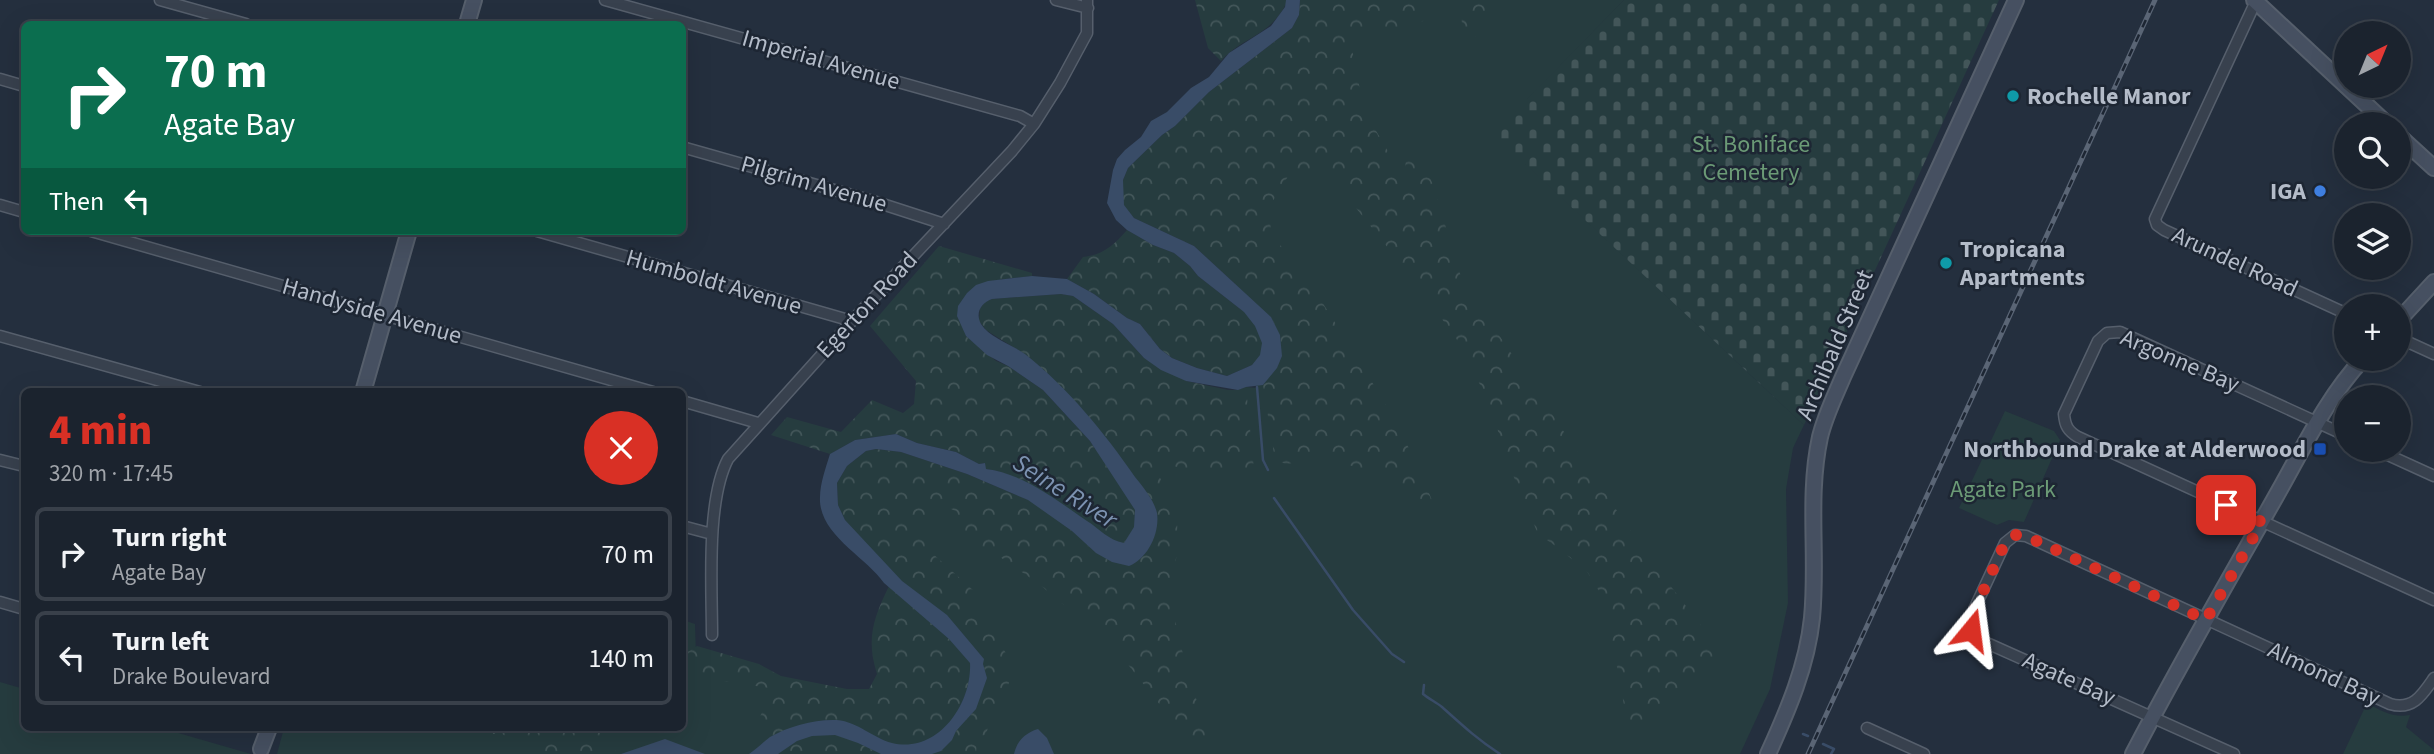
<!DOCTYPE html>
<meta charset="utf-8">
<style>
body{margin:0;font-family:"Source Sans 3",sans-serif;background:#242b36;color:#f1f3f6;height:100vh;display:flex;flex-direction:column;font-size:26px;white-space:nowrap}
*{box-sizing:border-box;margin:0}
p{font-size:23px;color:#a0a4aa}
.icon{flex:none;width:38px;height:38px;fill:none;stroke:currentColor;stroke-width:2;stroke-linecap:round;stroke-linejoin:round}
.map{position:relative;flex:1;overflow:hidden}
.panel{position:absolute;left:21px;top:388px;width:665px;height:343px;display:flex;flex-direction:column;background:#1b232e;border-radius:10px;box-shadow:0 7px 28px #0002,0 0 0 2px #39404a}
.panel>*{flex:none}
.guide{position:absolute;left:21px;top:21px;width:665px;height:214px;border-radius:10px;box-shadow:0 7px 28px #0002,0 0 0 2px #39404a;background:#0b6e4f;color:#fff;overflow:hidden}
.needle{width:46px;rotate:43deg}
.fabs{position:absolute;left:2334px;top:21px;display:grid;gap:14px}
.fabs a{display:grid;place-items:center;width:77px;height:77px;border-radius:50%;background:#1b232e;box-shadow:0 7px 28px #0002,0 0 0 2px #39404a;font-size:35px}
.pin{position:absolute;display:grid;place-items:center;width:60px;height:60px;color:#fff;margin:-30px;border-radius:14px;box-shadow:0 4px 10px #0006}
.me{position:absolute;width:77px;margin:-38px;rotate:16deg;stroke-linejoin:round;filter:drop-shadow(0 0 5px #0008)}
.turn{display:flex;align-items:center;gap:24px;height:147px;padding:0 28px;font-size:32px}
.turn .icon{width:91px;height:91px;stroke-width:2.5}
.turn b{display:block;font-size:49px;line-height:60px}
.then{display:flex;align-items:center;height:66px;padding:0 28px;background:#0003;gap:14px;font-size:26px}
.round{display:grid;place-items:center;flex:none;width:74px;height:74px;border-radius:37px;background:#242b36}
.head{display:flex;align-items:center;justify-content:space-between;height:119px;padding:0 28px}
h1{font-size:42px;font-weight:800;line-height:52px;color:#d93025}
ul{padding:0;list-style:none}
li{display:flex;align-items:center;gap:21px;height:94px;margin:0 14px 10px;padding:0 14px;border:4px solid #39404a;border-radius:10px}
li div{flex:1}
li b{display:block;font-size:26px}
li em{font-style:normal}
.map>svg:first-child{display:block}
</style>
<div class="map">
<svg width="2434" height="754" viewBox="0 0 2434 754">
<defs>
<pattern id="forest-crowns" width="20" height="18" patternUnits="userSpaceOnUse" patternTransform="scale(1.75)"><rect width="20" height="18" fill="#263c3f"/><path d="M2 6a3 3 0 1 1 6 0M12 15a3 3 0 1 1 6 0" fill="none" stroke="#435659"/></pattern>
<pattern id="cemetery-stones" width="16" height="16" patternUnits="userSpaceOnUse" patternTransform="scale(1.75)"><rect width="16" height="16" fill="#263c3f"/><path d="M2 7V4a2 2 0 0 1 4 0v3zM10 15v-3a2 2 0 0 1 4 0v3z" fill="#435659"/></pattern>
</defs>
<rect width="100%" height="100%" fill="#242f3e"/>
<!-- green -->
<path fill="#263c3f" d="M1300 0H1624L1494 134 1804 425 1793 448 1786 489 1788 603 1770 689 1740 754H277L284 728H682L683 620 695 624 696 656 717 672 976 709 845 520 977 480 1028 500 1109 439 1246 387 1257 388 1235 285 1299 15Z
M2005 411 2054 431 2060 440 2024 522 2009 520 1997 525 1959 508Z
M0 682 24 689V728H161L251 754H0Z
M2367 703C2381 711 2393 718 2410 715L2406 727 2434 750V754H2343Z"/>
<!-- forest -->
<path fill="url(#forest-crowns)" d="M1195 0H1286V4C1268 38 1243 36 1221 61L1208 48Z
M1300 0H1428L1423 21 1397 33 1367 34 1352 49 1364 110 1404 179 1406 159 1420 153 1433 185 1462 280 1646 554 1709 636 1715 662 1681 701 1641 736 1628 727 1605 601 1588 573 1560 549 1538 534 1504 454 1492 408 1456 338 1405 269 1339 187 1319 170 1292 171C1279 190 1266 204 1271 229 1274 241 1305 275 1314 289 1359 362 1409 433 1437 514L1399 482 1367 471 1328 458 1286 464 1275 460 1263 385 1277 368 1282 356 1280 334 1271 317 1194 246 1134 218 1123 205V180L1128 168 1162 135 1175 126 1209 92 1292 28 1299 15Z
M1461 0H1499L1487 27 1473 38 1462 28Z
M1127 230 1153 245 1174 253 1190 266 1198 276 1244 312 1255 326 1262 343 1260 355 1252 365 1227 376 1197 368 1172 358 1160 349 1140 324 1127 318 1094 294 1067 279 1083 257C1103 255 1114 245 1127 230Z
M939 246 1032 273V276C1008 279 988 278 967 293L966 336 996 361 1008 366 1043 390 1090 441 1135 510 1134 527 1124 543C1108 540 1100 530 1087 521 1059 501 1019 473 985 469L984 463 979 464 956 452 917 443 896 434 855 440 830 454 771 435 787 417 841 432 872 400 903 413 914 404 916 381 870 326Z
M1061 294 1073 296 1113 324 1144 358 1186 381 1228 390H1238L1246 387 1254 470 1225 478 1173 466 1159 475 1177 519 1178 553 1171 573 1169 594 1186 667 1209 739 1196 741 1172 720 1114 647 1039 584 1000 557 982 560 967 540 955 511 940 503 936 504 934 522 920 535 932 553 974 591 983 619 1008 656 1010 677 1004 706 991 719 986 734 977 740 976 754H932L941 751 952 740 956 731 976 709 987 678 983 664 947 615 902 581 845 520 838 505 837 483 847 466 866 451 876 449 901 452 967 474 1028 500 1072 531 1096 553 1112 562 1157 520 1023 353 986 330 979 321 980 308 985 302 992 299Z
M889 586 949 639 970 663C972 704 939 753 893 743 874 739 858 722 839 720 823 719 787 733 771 737L765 741 754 727 775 689 717 680 699 671 686 653 697 646 759 664 781 676 847 689H869L877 674C866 639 873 619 889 586Z
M474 728H596L618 754H544L501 734H487Z
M835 735 858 743 881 754H778C799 739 808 736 835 735Z"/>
<!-- cemetery -->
<path fill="url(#cemetery-stones)" d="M1624 0H1999L1804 425 1493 134Z"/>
<!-- water -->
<path fill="#394c67" d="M1286 0H1300L1299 15 1292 28 1209 92 1175 126 1162 135 1128 168 1123 180 1124 205 1134 218 1194 246 1271 317 1280 335 1282 356 1277 368 1263 385 1246 387 1238 390 1186 381 1161 370 1144 358 1113 324 1073 296 1061 294 992 299C981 303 975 313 981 324 990 338 1011 344 1025 354 1068 388 1104 432 1135 477 1143 487 1154 500 1157 513 1160 534 1147 559 1129 566L1112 562 1096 553 1072 531 1028 500 967 474 901 452 876 449 866 451 847 466 837 483 838 505 845 520 902 581 947 615 984 659 983 664 987 678 976 709 956 731 952 740 941 751 932 754H881L858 743 835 735 812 736 797 741 778 754H749C757 749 763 742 770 737 789 726 815 719 837 720 858 722 873 738 892 743 938 754 972 704 970 663L949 639 884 583C865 556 818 534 820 497 820 483 826 467 830 454L855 440 896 434 917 443 956 452 979 464 985 463 986 469C1022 473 1058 501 1087 521 1100 529 1108 540 1124 543L1134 527 1135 510 1090 441 1043 390 1008 366 987 355 966 336 957 316 958 306 967 293 976 285 988 281 1032 276 1067 279 1094 294 1127 318 1140 324 1160 349 1172 358 1197 368 1227 376 1252 365 1260 355 1262 343 1255 326 1244 312 1198 276 1190 266 1174 253 1153 245 1127 230 1116 220 1107 203 1113 170 1117 159 1125 150 1141 137 1151 121 1167 112 1191 88 1209 77 1229 53 1271 26 1285 7Z
M1038 729 1047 738 1054 754H1014C1017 741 1025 733 1038 729Z
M665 739 705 754H621Z"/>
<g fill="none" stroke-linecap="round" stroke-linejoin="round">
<!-- stream -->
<path stroke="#394c67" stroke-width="2.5" d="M1257 387 1263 460 1268 470
M1274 498 1353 610 1392 654 1404 662
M1424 685 1423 694C1429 699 1436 702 1442 707 1462 725 1477 739 1500 754
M1803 734 1808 736
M1823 744 1834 749 1831 754"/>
<!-- street casing -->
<g stroke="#565f6c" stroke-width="13">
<path id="street" d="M160 0 246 24
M605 0 1020 116 1034 124
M1056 0 1088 8
M2256 1 2155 219 2157 225 2164 230 2347 314
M0 79 24 86
M682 147 873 201 944 224
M0 205 24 212
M91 231 653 392
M537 231 852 321
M0 336 200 392
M2399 338 2434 354
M682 401 758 423
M2347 436 2120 332 2107 333 2098 341 2064 414C2065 426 2068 431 2078 437L2434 600
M2377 450 2434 476
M0 460 24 466
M682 526 712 534
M0 602 24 609
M712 635C712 587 706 501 728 459L852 321 1012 151 1034 124 1060 83 1087 33V0
M1867 728 1924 754
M2234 754 1980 640 1971 630V616L2005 543 2015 535 2026 536 2390 704C2413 711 2423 694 2434 678"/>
</g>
<!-- secondary casing -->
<g stroke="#565f6c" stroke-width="18">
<path id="secondary" d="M2254 0 2387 124
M467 24 474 0
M2399 136 2434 168
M2399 320 2434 282
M363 392 409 231
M261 749 269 728
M1768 754C1788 710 1807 666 1812 618 1818 557 1807 497 1820 437 1825 416 1835 396 1843 377L2016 0
M2133 754C2178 667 2227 583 2275 498 2302 451 2326 398 2363 359"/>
</g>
<!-- street -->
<use href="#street" stroke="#38414e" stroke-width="10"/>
<!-- secondary -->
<use href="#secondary" stroke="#465061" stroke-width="14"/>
<!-- rail casing -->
<g stroke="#5a6575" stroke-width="5">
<path id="rail" d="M1808 754 2155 0"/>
</g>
<!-- rail -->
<use href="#rail" stroke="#1d2633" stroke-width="2.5" stroke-dasharray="8" stroke-linecap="butt"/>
</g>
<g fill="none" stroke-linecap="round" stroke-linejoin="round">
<!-- route -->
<path stroke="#d93025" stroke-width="12" stroke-dasharray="0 21.6" d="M1971 630 1972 616 2005 543 2015 535 2026 536 2206 620 2262 522 2226 505"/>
</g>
<!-- markers -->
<g fill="#0f9aa8" stroke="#1d2633" stroke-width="2.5">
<circle cx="2013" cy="96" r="7"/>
<circle cx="1946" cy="263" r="7"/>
</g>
<circle fill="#3f7fe0" stroke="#1d2633" stroke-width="2.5" cx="2320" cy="191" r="7"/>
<rect fill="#1a4fb4" stroke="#1d2633" stroke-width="2.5" x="2313" y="442" width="14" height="14" rx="3.5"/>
<g text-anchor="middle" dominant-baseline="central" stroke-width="5" stroke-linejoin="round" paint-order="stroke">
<!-- street labels -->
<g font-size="24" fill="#b4bcc9" stroke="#1d2633">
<text transform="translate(821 60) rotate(16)">Imperial Avenue</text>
<text transform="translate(814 184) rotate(16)">Pilgrim Avenue</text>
<text transform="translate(2235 262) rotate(25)">Arundel Road</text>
<text transform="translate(714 282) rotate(16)">Humboldt Avenue</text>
<text transform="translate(867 305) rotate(-47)">Egerton Road</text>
<text transform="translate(372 311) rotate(16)">Handyside Avenue</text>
<text transform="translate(1835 345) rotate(-67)">Archibald Street</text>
<text transform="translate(2180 361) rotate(23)">Argonne Bay</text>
<text transform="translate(2324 674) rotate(25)">Almond Bay</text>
<text transform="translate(2069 679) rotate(24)">Agate Bay</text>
</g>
<!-- poi labels -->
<g font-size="24" font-weight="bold" fill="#b4bcc9" stroke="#1d2633" text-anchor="start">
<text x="2027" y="96">Rochelle Manor</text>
<text x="2306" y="191" text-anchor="end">IGA</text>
<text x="1960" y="249">Tropicana<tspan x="1960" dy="28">Apartments</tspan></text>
<text x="2306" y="449" text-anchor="end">Northbound Drake at Alderwood</text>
</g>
<!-- park labels -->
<g font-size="24" fill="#6b9a76" stroke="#1d2633">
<text x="1751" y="144">St. Boniface<tspan x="1751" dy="28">Cemetery</tspan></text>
<text x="2003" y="489">Agate Park</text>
</g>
<!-- water labels -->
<g font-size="26" font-style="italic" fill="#7c92b1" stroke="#1d2633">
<text transform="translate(1065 491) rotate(32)">Seine River</text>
</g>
</g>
</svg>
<div class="fabs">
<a><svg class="needle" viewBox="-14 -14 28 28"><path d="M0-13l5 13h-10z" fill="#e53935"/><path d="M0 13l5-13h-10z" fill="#a0a4aa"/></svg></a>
<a><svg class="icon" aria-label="search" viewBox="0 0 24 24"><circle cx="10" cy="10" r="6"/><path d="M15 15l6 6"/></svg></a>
<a><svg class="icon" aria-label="layers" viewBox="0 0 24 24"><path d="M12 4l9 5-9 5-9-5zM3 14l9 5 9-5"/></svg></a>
<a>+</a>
<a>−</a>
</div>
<div class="pin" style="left:2226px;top:505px;background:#d93025"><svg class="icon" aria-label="arrive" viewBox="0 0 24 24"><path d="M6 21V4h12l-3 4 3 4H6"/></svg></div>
<svg class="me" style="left:1971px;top:630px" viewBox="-20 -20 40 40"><path d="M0-17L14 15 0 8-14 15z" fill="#d93025" stroke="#fff" stroke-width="4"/></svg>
<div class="guide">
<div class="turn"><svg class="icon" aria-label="right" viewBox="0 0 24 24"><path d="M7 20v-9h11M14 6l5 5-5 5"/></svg><div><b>70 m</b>Agate Bay</div></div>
<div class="then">Then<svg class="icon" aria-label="left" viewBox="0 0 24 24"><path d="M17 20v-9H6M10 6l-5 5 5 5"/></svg></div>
</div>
<section class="panel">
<div class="head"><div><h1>4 min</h1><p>320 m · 17:45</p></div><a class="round" style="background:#d93025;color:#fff"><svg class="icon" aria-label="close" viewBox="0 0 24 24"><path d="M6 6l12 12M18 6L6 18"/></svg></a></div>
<ul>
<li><svg class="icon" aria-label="right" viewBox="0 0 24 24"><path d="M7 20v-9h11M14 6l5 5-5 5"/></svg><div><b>Turn right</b><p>Agate Bay</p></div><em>70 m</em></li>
<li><svg class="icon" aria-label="left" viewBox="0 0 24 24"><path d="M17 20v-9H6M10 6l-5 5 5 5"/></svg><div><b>Turn left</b><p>Drake Boulevard</p></div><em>140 m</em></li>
</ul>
</section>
</div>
